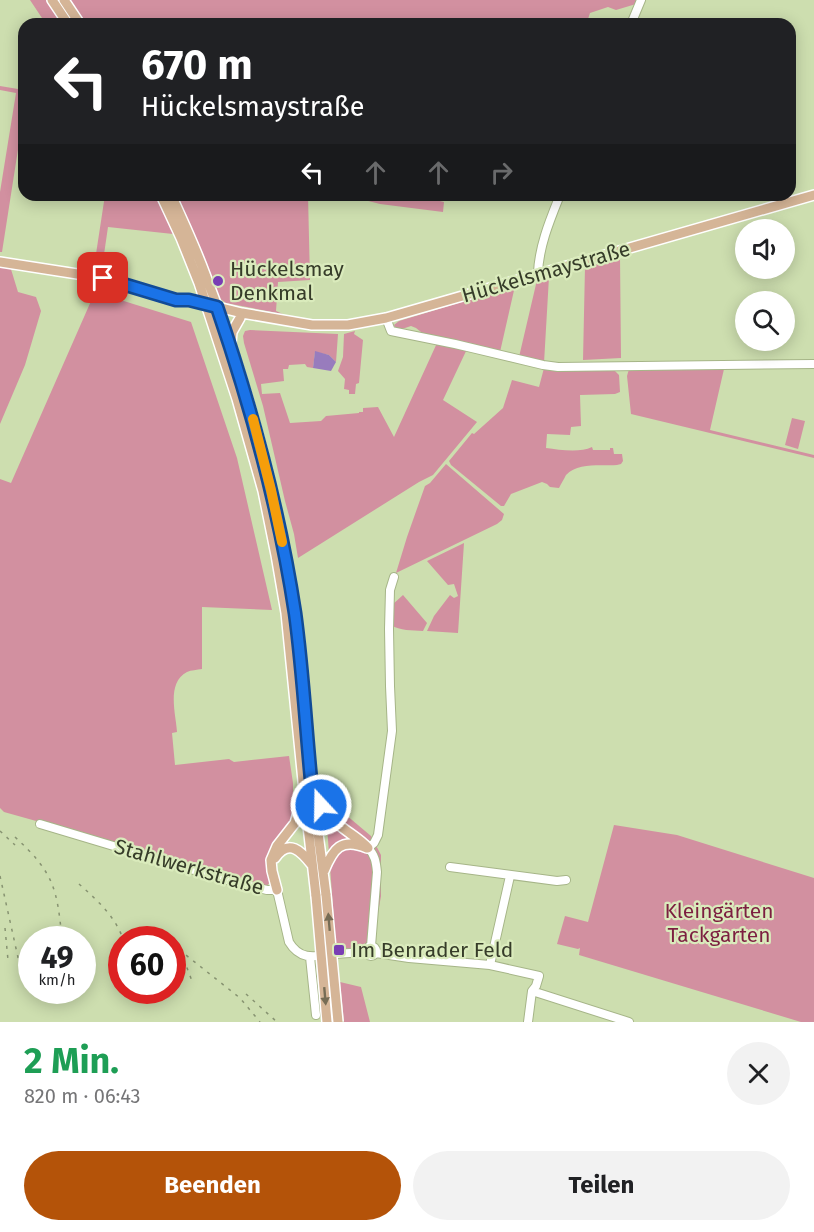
<!DOCTYPE html>
<html lang="de">
<meta charset="utf-8">
<style>
body{margin:0;font-family:"Fira Sans",sans-serif;background:#f2f2f2;color:#202124;height:100vh;display:flex;flex-direction:column;font-size:22px;white-space:nowrap}
*{box-sizing:border-box;margin:0}
p{font-size:20px;color:#757577}
.icon{flex:none;width:33px;height:33px;fill:none;stroke:currentColor;stroke-width:2;stroke-linecap:round;stroke-linejoin:round}
.map{position:relative;height:1022px;overflow:hidden}
.panel{display:flex;flex-direction:column;background:#fff;flex:1}
.panel>*{flex:none}
.top-card{position:absolute;left:18px;top:18px;width:778px;height:183px;border-radius:18px;box-shadow:0 3px 15px #0003;background:#202124;color:#fff;overflow:hidden}
.fabs{position:absolute;left:735px;top:219px;display:grid;gap:12px}
.fabs a{display:grid;place-items:center;width:60px;height:60px;border-radius:50%;background:#fff;box-shadow:0 3px 15px #0003;font-size:30px}
.speed{position:absolute;left:18px;top:926px;display:flex;gap:12px;font-size:30px;font-weight:700;text-align:center}
.speed>*{display:grid;place-content:center;width:78px;height:78px;border-radius:50%;background:#fff;box-shadow:0 3px 15px #0003;line-height:1}
.speed small{font-size:15px;font-weight:400}
.speed .limit{border:9px solid #d22;background:#fff;color:#111}
.pin{position:absolute;display:grid;place-items:center;width:51px;height:51px;color:#fff;margin:-26px;border-radius:12px;box-shadow:0 3px 9px #0006}
.me{position:absolute;width:66px;margin:-33px;rotate:339deg;stroke-linejoin:round;filter:drop-shadow(0 0 4px #0008)}
.turn{display:flex;align-items:center;gap:21px;height:126px;padding:0 24px;font-size:27px}
.turn .icon{width:78px;height:78px;stroke-width:2.5}
.turn b{display:block;font-size:42px;line-height:51px}
.lanes{display:flex;align-items:center;height:57px;padding:0 24px;background:#0003;justify-content:center;gap:30px;direction:ltr}
.lanes .off{opacity:.35}
.round{display:grid;place-items:center;flex:none;width:63px;height:63px;border-radius:32px;background:#f2f2f2}
.overview{display:flex;align-items:center;justify-content:space-between;height:102px;padding:0 24px}
h1{font-size:36px;font-weight:700;line-height:45px;color:#1e9e55}
.button{display:flex;gap:12px;margin-top:auto;padding:12px 24px}
.button a{flex:1;height:69px;border-radius:36px;background:#b45309;color:#fff;font-size:24px;font-weight:700;line-height:69px;text-align:center}
.button a+a{background:#f2f2f2;color:#202124}
.map>svg:first-child{display:block}
</style>
<div class="map">
<svg width="814" height="1022" viewBox="0 0 814 1022">
<rect width="100%" height="100%" fill="#cddeaf"/>
<!-- green -->
<path fill="#d290a0" d="M30 0H48L64 24H46Z
M68 0H638L636 4 616 10 608 7 590 13 588 19 571 24H84Z
M0 86 24 90V111L2 252H0V192L16 93 0 90Z
M105 195H156L173 232V234L108 227 102 268 94 267Z
M175 195H308L310 280 278 282 276 311 283 314 226 303 218 297Z
M345 195H423V197L444 202 443 212 380 204Z
M620 257 621 358 583 360 585 267Z
M0 265 10 266 18 292 36 297 41 311 25 365 0 424Z
M549 277 544 363 519 357 537 280Z
M515 286 500 352 426 336 416 328 411 326 399 330 396 329 394 325 399 321Z
M95 292 191 322 237 458 272 610 202 607V669C197 670 191 670 187 672 166 683 176 714 177 732L172 733 175 765 229 759 234 762 289 756 293 783V818L268 854 267 868 270 882 265 888 179 861 4 812 0 808V479L11 483Z
M250 330 338 334 336 362 329 355 315 352 313 368 307 367 305 364 289 365 288 369H283L284 381 261 384 262 394 280 393 290 423 321 421 326 416 359 413V412H363V408L378 407 394 437 437 343 467 349 443 400 477 422 433 475 419 482 298 558 294 534 285 501 263 406 244 343 243 336 245 331Z
M355 331 354 334 363 340 359 383 356 384 355 394H349V390L344 389 345 379 338 371 343 357 344 334Z
M544 368 613 369 619 375 620 392 615 394 580 395 581 426 571 427 570 435 547 434 546 448C560 450 580 453 592 447L593 450H610V448H613L614 454H622L623 461 621 464 617 465C601 466 578 462 566 475 564 479 561 484 559 488L550 487 547 484 542 482 511 494 504 506H501L451 465 449 461 472 433 474 434 503 408 512 380 539 387Z
M629 369H724L710 430 814 455V458L631 414 627 376Z
M792 418 805 421 798 449 785 445Z
M446 464 504 514 502 520 497 524 396 573 407 537 425 486 430 483Z
M464 543 458 633 427 631 434 616 450 595 454 598 458 596 454 584 448 585 427 561Z
M403 595 427 623 423 631C412 630 400 631 391 625L392 605Z
M324 786 333 804 371 836 381 855V896L373 941 364 949 336 948Z
M614 825 677 835 814 878V1022H801L579 955 580 948 578 949 557 944 565 916 588 922Z
M340 982 361 987 370 1022H344Z"/>
<!-- water -->
<path fill="#987cbd" d="M315 351 329 355 336 362 331 371 313 368Z"/>
<g fill="none" stroke-linecap="round" stroke-linejoin="round">
<!-- minor casing -->
<g stroke="#a6b588" stroke-width="10">
<path id="minor" d="M631 24 641 0
M538 273C539 246 550 220 560 195
M386 318 391 331 455 344 543 365 558 367 814 364
M40 824 237 883 267 890H277L289 942C301 962 317 956 336 954 346 953 356 953 365 952
M450 867 557 881 566 880
M366 951a5 5 0 1 1 10 0a5 5 0 1 1-10 0Z
M371 946 377 872C376 862 375 855 368 848L374 843 378 835 392 731 390 686 389 629 390 590 394 577
M376 953 409 958 490 965 539 976 536 986 532 991 528 1022
M310 957 316 1015
M490 965 510 876
M532 991 629 1022"/>
</g>
<!-- major casing -->
<g stroke="#fff" stroke-width="12">
<path id="major" d="M52 0 68 24
M64 0 80 24
M161 195 181 238 199 283 237 399 263 491 276 555 286 613 304 791 316 896
M171 195C183 221 195 247 205 274 240 364 267 458 285 553 297 618 302 684 308 751 313 799 320 847 326 895
M0 262 103 278 179 301
M176 300H189L242 313 312 325H348L386 318 814 195
M231 343 232 332 240 318
M314 793C321 804 327 816 338 824 348 833 359 838 368 848
M275 858C289 838 301 851 312 865
M324 871C333 849 341 837 367 848
M277 890 272 871 271 860 277 846 295 823 302 799"/>
</g>
<!-- minor -->
<use href="#minor" stroke="#fff" stroke-width="8"/>
<!-- major -->
<use href="#major" stroke="#d5b597" stroke-width="9"/>
<!-- rail -->
<path stroke="#879371" stroke-width="1.5" stroke-dasharray="3 6" stroke-linecap="butt" d="M0 831 15 845
M15 837C54 873 57 888 62 939
M0 876 21 971
M79 884C97 900 115 916 123 939
M5 928 8 960
M158 933 166 939
M172 944 240 998 260 1022
M178 952 184 960 192 981
M246 994 277 1022"/>
<!-- major-bridge casing -->
<g stroke="#fff" stroke-width="12" stroke-linecap="butt">
<path id="major-bridge" d="M326 895 338 1022
M316 896 327 1022"/>
</g>
<!-- major-bridge -->
<use href="#major-bridge" stroke="#d5b597" stroke-width="9"/>
</g>
<!-- one-way arrows -->
<defs><path id="oneway-solid" d="M-6-.8H1V-3.2L6.5 0L1 3.2V.8H-6Z" transform="scale(1.5)"/></defs>
<g fill="#766c55">
<use href="#oneway-solid" transform="translate(329 922) rotate(-95)"/>
<use href="#oneway-solid" transform="translate(325 996) rotate(85)"/>
</g>
<g fill="none" stroke-linecap="round" stroke-linejoin="round">
<!-- route casing -->
<g stroke="#114b97" stroke-width="15">
<path id="route" d="M103 278 176 300H189L217 307C251 406 279 508 295 613 303 671 306 731 312 790L321 805"/>
</g>
<!-- route -->
<use href="#route" stroke="#1a73e8" stroke-width="10"/>
<!-- slow -->
<path stroke="#f59e0b" stroke-width="10" d="M253 419 271 490 282 542"/>
</g>
<!-- markers -->
<g fill="#793eb4" stroke="#daebbc" stroke-width="2">
<circle cx="218" cy="281" r="6"/>
<rect x="333" y="944" width="12" height="12" rx="3"/>
</g>
<g text-anchor="middle" dominant-baseline="central" stroke-width="4.5" stroke-linejoin="round" paint-order="stroke">
<!-- poi labels -->
<g font-size="21" fill="#363c29" stroke="#daebbc" text-anchor="start">
<text x="230" y="269">Hückelsmay<tspan x="230" dy="24">Denkmal</tspan></text>
<text x="351" y="950">Im Benrader Feld</text>
</g>
<!-- street labels -->
<g font-size="21" fill="#363c29" stroke="#daebbc">
<text transform="translate(546 272) rotate(-16)">Hückelsmaystraße</text>
<text transform="translate(189 867) rotate(16)">Stahlwerkstraße</text>
</g>
<!-- park labels -->
<g font-size="21" fill="#7c1f40" stroke="#daebbc">
<text x="719" y="911">Kleingärten<tspan x="719" dy="24">Tackgarten</tspan></text>
</g>
</g>
</svg>
<div class="fabs">
<a><svg class="icon" aria-label="sound" viewBox="0 0 24 24"><path d="M4 9h4l5-4v14l-5-4H4zM17 9q2 3 0 6"/></svg></a>
<a><svg class="icon" aria-label="search" viewBox="0 0 24 24"><circle cx="10" cy="10" r="6"/><path d="M15 15l6 6"/></svg></a>
</div>
<div class="speed"><div>49<small>km/h</small></div><div class="limit">60</div></div>
<div class="pin" style="left:103px;top:278px;background:#d93025"><svg class="icon" aria-label="arrive" viewBox="0 0 24 24"><path d="M6 21V4h12l-3 4 3 4H6"/></svg></div>
<svg class="me" style="left:321px;top:805px" viewBox="-20 -20 40 40"><circle r="17" fill="#1a73e8" stroke="#fff" stroke-width="3"/><path d="M0-11L8 9 0 5-8 9z" fill="#fff"/></svg>
<div class="top-card">
<div class="turn"><svg class="icon" aria-label="left" viewBox="0 0 24 24"><path d="M17 20v-9H6M10 6l-5 5 5 5"/></svg><div><b>670 m</b>Hückelsmaystraße</div></div>
<div class="lanes"><svg class="icon" aria-label="left" viewBox="0 0 24 24"><path d="M17 20v-9H6M10 6l-5 5 5 5"/></svg><svg class="icon off" aria-label="ahead" viewBox="0 0 24 24"><path d="M12 20V5M6 11l6-6 6 6"/></svg><svg class="icon off" aria-label="ahead" viewBox="0 0 24 24"><path d="M12 20V5M6 11l6-6 6 6"/></svg><svg class="icon off" aria-label="right" viewBox="0 0 24 24"><path d="M7 20v-9h11M14 6l5 5-5 5"/></svg></div>
</div>
</div>
<section class="panel">
<div class="overview"><div><h1>2 Min.</h1><p>820 m · 06:43</p></div><a class="round"><svg class="icon" aria-label="close" viewBox="0 0 24 24"><path d="M6 6l12 12M18 6L6 18"/></svg></a></div>
<div class="button"><a>Beenden</a><a>Teilen</a></div>
</section>
